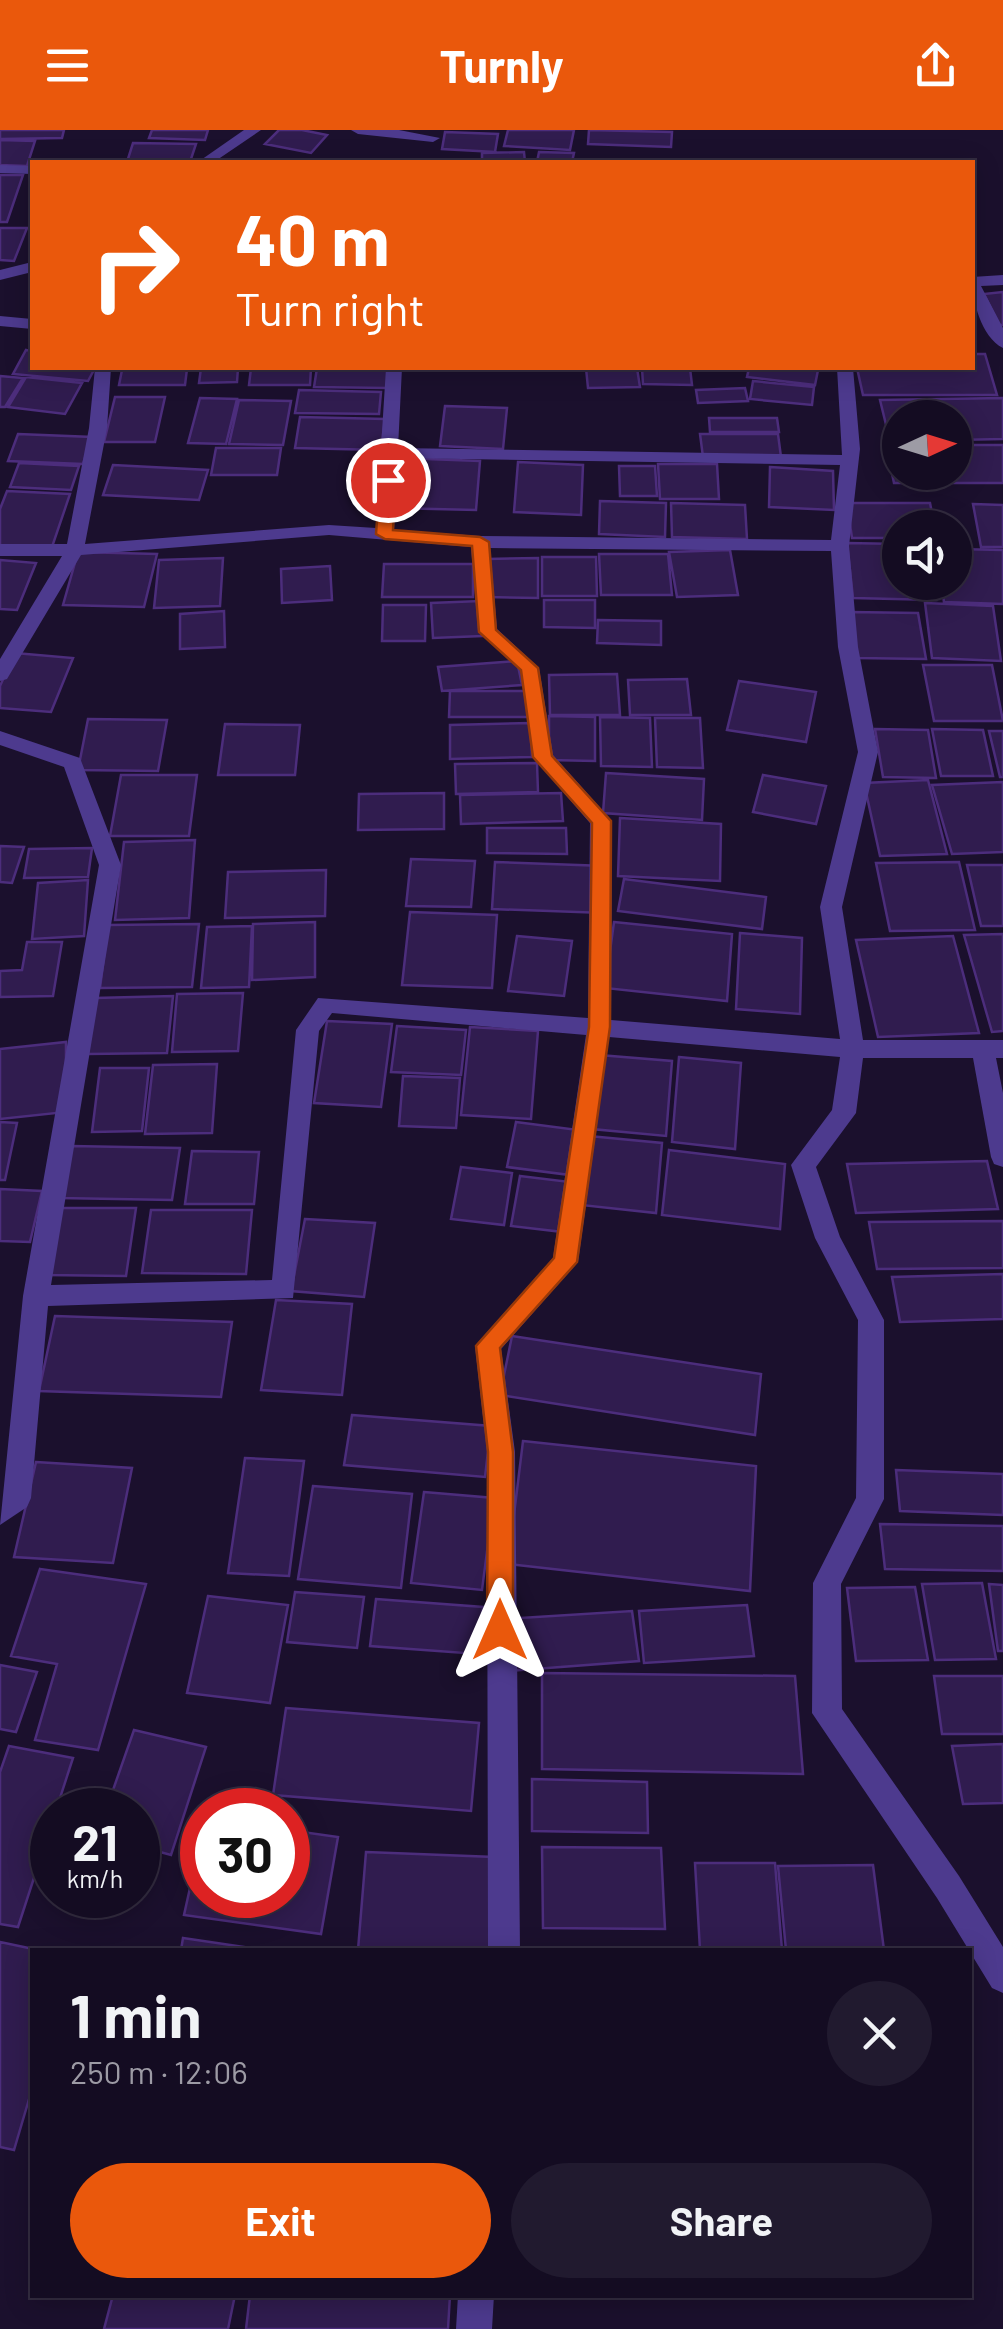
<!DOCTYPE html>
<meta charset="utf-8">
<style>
body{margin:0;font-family:Barlow,sans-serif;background:#211a2f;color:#f1f3f6;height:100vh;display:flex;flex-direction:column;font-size:38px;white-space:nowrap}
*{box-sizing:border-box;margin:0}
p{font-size:32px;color:#9d9ba5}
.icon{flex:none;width:55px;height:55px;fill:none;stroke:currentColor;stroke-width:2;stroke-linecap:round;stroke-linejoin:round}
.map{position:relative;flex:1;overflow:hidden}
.side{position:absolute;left:30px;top:1818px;width:942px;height:350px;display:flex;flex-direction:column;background:#140c22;border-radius:0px;box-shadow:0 5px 25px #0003,0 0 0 2px #332c40}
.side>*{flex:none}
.banner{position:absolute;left:30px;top:30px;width:945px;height:210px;border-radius:0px;box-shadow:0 5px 25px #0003,0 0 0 2px #332c40;background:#ea580c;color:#fff;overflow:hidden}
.needle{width:65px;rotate:86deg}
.controls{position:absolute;left:882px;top:270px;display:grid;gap:20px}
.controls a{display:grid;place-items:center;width:90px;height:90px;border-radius:50%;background:#140c22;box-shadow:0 5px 25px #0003,0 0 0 2px #332c40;font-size:50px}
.speed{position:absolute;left:30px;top:1658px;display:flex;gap:20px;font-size:50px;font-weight:700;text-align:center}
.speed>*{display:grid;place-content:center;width:130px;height:130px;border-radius:50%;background:#140c22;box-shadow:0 5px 25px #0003,0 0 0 2px #332c40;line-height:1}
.speed small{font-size:25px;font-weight:400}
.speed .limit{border:15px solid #d22;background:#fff;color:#111}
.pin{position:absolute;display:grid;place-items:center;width:85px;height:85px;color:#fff;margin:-42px;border:5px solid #fff;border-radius:50%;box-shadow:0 2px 10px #0007}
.me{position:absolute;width:110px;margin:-55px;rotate:0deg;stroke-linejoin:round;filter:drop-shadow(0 0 8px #0008)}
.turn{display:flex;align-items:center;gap:35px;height:210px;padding:0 40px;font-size:45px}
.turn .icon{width:130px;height:130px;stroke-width:2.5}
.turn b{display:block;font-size:70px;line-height:85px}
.round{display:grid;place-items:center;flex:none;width:105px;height:105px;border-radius:52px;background:#211a2f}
.head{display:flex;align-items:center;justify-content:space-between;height:170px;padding:0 40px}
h1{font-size:60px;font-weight:700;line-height:75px}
.primary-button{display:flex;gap:20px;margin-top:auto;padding:20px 40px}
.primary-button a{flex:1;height:115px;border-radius:60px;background:#ea580c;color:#fff;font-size:40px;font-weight:700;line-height:115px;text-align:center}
.primary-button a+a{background:#211a2f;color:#f1f3f6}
header{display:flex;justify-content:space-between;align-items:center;height:130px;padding:0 40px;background:#ea580c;color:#fff;font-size:45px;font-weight:700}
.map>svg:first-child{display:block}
</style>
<header><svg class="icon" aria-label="menu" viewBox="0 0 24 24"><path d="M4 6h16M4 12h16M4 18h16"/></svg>Turnly<svg class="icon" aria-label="share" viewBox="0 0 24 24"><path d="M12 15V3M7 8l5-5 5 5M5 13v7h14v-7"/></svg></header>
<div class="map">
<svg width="1003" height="2199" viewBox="0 0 1003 2199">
<rect width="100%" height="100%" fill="#1b102d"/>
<!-- building -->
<path fill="#301c4f" stroke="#4c2d7c" stroke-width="2.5" d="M0 0H64L62 8 0 9Z
M152 0H208L205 10 149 8Z
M279 0H302L327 5 311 23 265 14Z
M508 0H574L570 20 504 16Z
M589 0 672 2 671 17 588 14Z
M445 2 498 4 495 22 442 19Z
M0 10 35 11 27 36 0 35Z
M133 13 196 14 190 32H127Z
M524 22 525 32H482V23Z
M539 22 574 23 572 32H537Z
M0 45H23L7 92H0Z
M0 98H27L14 131 0 130Z
M1003 162V195H999L984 164Z
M26 220 32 221V238H95L88 251 13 244Z
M972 224H985L997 265H863L857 238H972Z
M201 238H238L237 252 199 253Z
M251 238H311L310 255H249Z
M317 238H390L387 258 314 257Z
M586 238H637L640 257 588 258Z
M642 238H690L692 255 643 254Z
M749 238H797L818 240 815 255 747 247Z
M187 239 185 255H119L122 240Z
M0 246 23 248 5 277H0Z
M26 247 82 253 65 284 8 277Z
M753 251 814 257 812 275 750 269Z
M745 258 748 271 698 273 696 260Z
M299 260 381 262 379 284 295 283Z
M115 267H165L155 312H104Z
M200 268 237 269 226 314 188 313Z
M1003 268V309L955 310V288H900V311H890L880 270Z
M239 270 291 271 283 315 229 314Z
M445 276 507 278 503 319 440 316Z
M300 287 385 289 381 320 295 318Z
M709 288H777L779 302H710Z
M18 304 92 307 83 334 8 331Z
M700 304H778L781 327H703Z
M886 315H900V342H955V315H1003V353H894Z
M216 318H281L277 345H211Z
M399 328 480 331 476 380 392 378Z
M518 332 583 335 581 385 514 382Z
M19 333 79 336 71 360 10 357Z
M658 334H717L719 369H660Z
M113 335 208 340 199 370 103 365Z
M619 336H655L657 366H620Z
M770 337 833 341 834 380 769 377Z
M7 361 70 364 52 417 0 415V379Z
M600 371 666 373 665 407 599 404Z
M671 373 745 375 747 409 672 407Z
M847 373H930L935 398H900V408H852Z
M973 374 1003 375V417H981Z
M847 413 900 414V452H933L936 470 853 468Z
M955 419 1003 420V474L944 472 941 452H955Z
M730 420 738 465 677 467 669 422Z
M78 422 157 424 144 477 63 475Z
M599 424H668L672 465H601Z
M542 427H596L597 466H542Z
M223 428 220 476 154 478 159 430Z
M538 428V468L487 467V429Z
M0 430 36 433 17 480 0 479Z
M384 434H473V467H382Z
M330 436 332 470 282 473 281 439Z
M544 470H595V498L544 497Z
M480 471 482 506 433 508 431 473Z
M925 473 993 476 1001 531 932 528Z
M383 475H426L425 511H382Z
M224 481 225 517 180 519V484Z
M850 482 918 483 926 529 857 528Z
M598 490 661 491V515L597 513Z
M15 523 73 528 51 582 0 578V556Z
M517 531 522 555 442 561 438 537Z
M923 535H992L1003 591H934Z
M617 544 620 585H550L549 545Z
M687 549 691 585H630L628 550Z
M739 551 816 562 806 612 727 600Z
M450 561H529V587H449Z
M549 586 595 587V631L549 630Z
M600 587 650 588 652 637 601 636Z
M655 588H700L703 638 657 637Z
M88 589 167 590 158 641 78 640Z
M530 593 532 627 450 629V595Z
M225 594 300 595 295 645H218Z
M875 599 928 600 936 648 883 647Z
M932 599 983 600 993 646H941Z
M989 601H1003V647H1000Z
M537 633 538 662 456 664 455 634Z
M606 643 704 649 702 690 603 683Z
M121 645H197L189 706H110Z
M763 645 826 656 816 694 753 682Z
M928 650 947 724 880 726 864 653Z
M1003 652V722L952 724 932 655Z
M444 663V699L358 700 359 664Z
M561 663 563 691 461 694 460 665Z
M620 688 721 694 720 751 618 746Z
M487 698H566L567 724 487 723Z
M195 710 189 788 115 790 124 712Z
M0 716 24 717 12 753 0 752Z
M92 718 88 747 24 748 29 719Z
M411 729 475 731 471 777 406 776Z
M495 732 605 736 604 783 492 779Z
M959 732 975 800 890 801 876 733Z
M967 735H1003V796H981Z
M326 740 325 786 225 788 228 742Z
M624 749 766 767 762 799 618 781Z
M88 750 84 806 32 809 38 753Z
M410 782 497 785 492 858 402 855Z
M315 792V847L252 850 253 794Z
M614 792 732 804 727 871 605 858Z
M199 794 192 857 100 858 108 795Z
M252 796 249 857 201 858 207 797Z
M740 803 802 808 800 884 736 879Z
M1003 804V901L992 902 964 805Z
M517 806 572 811 564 866 508 861Z
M953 806 979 903 878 907 856 810Z
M27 812H62L53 866 0 867V841L22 840Z
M243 863 238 921 172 922 177 864Z
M173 866 167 923 88 924 95 868Z
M327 891 392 894 381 977 314 973Z
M397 896 466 900 461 945 391 942Z
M470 897 538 901 531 989 461 985Z
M66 912V982L0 989V919Z
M599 925 672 931 666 1006 592 999Z
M679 927 741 933 735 1019 672 1012Z
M217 934 212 1003 145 1004 153 935Z
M100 938H149L142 1001 92 1002Z
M403 946 460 948 456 998 399 996Z
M0 992 17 993 5 1050H0Z
M516 992 578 1000 570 1045 507 1037Z
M589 1006 662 1013 656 1083 581 1075Z
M71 1016 180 1018 172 1070 60 1068Z
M669 1020 785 1034 780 1099 662 1085Z
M192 1021 259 1022 254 1074H185Z
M987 1031 998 1079 856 1083 847 1034Z
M461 1037 512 1043 504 1095 451 1089Z
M520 1046 570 1052 563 1102 511 1096Z
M0 1059 42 1061 30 1112 0 1111Z
M58 1078H136L126 1146 46 1145Z
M151 1080H252L246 1144 142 1143Z
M305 1089 375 1093 364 1167 291 1161Z
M1003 1091V1138L877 1139 869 1092Z
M1003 1144V1189L900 1192 892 1147Z
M276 1170 352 1174 342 1265 261 1260Z
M55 1186 232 1192 221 1267 39 1261Z
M512 1206 761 1244 755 1305 500 1265Z
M352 1285 491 1296 485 1347 344 1335Z
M523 1311 756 1336 750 1461 508 1434Z
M245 1328 304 1331 289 1446 228 1443Z
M36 1332 132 1338 113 1433 14 1427Z
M896 1340 1003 1344V1385L900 1381Z
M313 1356 412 1364 401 1458 298 1449Z
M424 1362 494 1368 482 1460 411 1453Z
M880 1394 1003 1396V1441L885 1439Z
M40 1439 146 1454 98 1620 35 1610 57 1534 11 1526Z
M982 1453 996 1529 935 1530 922 1454Z
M989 1454 1003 1455V1521H998Z
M915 1457 928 1530 856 1531 847 1458Z
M295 1462 364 1467 357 1518 287 1512Z
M208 1466 288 1475 270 1573 187 1563Z
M376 1469 483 1477 478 1524 370 1516Z
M747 1475 754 1526 644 1533 639 1481Z
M632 1481 639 1531 507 1541 504 1489Z
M0 1535 37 1542 16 1602 0 1599Z
M542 1543 795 1546 803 1644 542 1639Z
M934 1546H1003V1604H942Z
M286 1578 479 1593 471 1681 273 1665Z
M134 1600 206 1617 171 1725 138 1716V1680H106Z
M1003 1614V1673L963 1674 952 1616Z
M9 1616 73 1628 18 1797 0 1794V1642Z
M532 1649 647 1652 648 1703 532 1701Z
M288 1700 338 1707 321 1804 184 1785 202 1704V1765H288Z
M542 1717 661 1718 665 1799 543 1798Z
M366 1722 494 1727 489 1820H358Z
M695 1733H775L782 1820H700Z
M873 1735 884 1820H786L778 1736Z
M183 1808 265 1820H181Z
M0 1812 38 1820H32V1959L14 2020 0 2017Z
M113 2165H235L228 2199H104Z
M250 2165H450L448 2199H246Z"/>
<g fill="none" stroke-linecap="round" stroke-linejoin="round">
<!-- minor -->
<path fill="#4d3a8e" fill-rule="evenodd" d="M244 0H261L214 32H198Z
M351 0H399L440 8 433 12 358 4Z
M0 35 32 36V44L0 43Z
M32 132V142L0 150V140Z
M1003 145V155L981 156 1003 198V218C981 207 972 170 972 147Z
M0 186 32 189V199L0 196Z
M95 238H111L107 298 85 414 329 395 376 398 386 238H402L398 318 842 325 837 238H853L860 319 849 416 858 517 878 622 842 777 863 910H1003V928H996L1003 963V1037L994 1034 991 1027 973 928H863L856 983 816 1037 840 1107 884 1190V1369L841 1454 842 1579 959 1746 1003 1817V1863L992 1858 937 1768 812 1583 813 1453 856 1368 858 1190 815 1108 791 1035 832 980 840 927 609 907 578 1132 501 1219 515 1322 520 1820H488L487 1322 475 1216 553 1128 586 905 332 883 319 901 293 1168 48 1176 31 1368 27 1377 0 1395 23 1166 99 735 64 637 0 615V601L80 628 121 735 51 1155 272 1150 296 900 318 868 588 888 590 693 533 627 520 540 478 501 471 417 329 405 81 425 7 549 0 551V529L62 426H0V414H67L89 298ZM398 328 840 335 831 410 480 406 394 400ZM490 418 831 421 838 517 858 622 820 777 840 909 611 890 612 691 553 625 539 538 497 499Z
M458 2165H494L492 2199H456Z"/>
</g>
<!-- route -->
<path fill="#ea580c" stroke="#983908" stroke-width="2.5" d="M388 345 396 350 393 400 480 407 489 412 496 500 538 538 552 626 611 691 610 897 577 1132 500 1218 513 1322V1500L510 1509 500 1512 491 1509 487 1500 488 1322 476 1216 554 1128 589 897 592 693 533 627 521 540 479 502 472 416 385 409 376 404 380 350Z"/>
</svg>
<div class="controls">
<a><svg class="needle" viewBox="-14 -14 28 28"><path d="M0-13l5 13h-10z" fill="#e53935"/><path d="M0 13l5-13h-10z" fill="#9d9ba5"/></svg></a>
<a><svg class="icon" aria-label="sound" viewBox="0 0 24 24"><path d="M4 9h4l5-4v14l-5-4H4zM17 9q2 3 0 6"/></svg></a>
</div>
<div class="speed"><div>21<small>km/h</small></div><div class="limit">30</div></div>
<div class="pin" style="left:388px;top:350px;background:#d93025"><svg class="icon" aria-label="arrive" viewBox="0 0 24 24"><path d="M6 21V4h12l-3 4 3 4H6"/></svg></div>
<svg class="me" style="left:500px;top:1500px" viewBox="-20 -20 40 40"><path d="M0-17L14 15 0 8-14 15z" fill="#ea580c" stroke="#fff" stroke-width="4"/></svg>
<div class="banner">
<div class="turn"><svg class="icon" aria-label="right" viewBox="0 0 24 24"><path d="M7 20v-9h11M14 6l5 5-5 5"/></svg><div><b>40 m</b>Turn right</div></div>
</div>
<section class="side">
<div class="head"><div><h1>1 min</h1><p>250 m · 12:06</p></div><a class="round"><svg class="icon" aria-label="close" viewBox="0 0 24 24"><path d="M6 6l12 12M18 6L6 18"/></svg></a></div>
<div class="primary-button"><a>Exit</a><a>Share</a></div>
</section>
</div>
